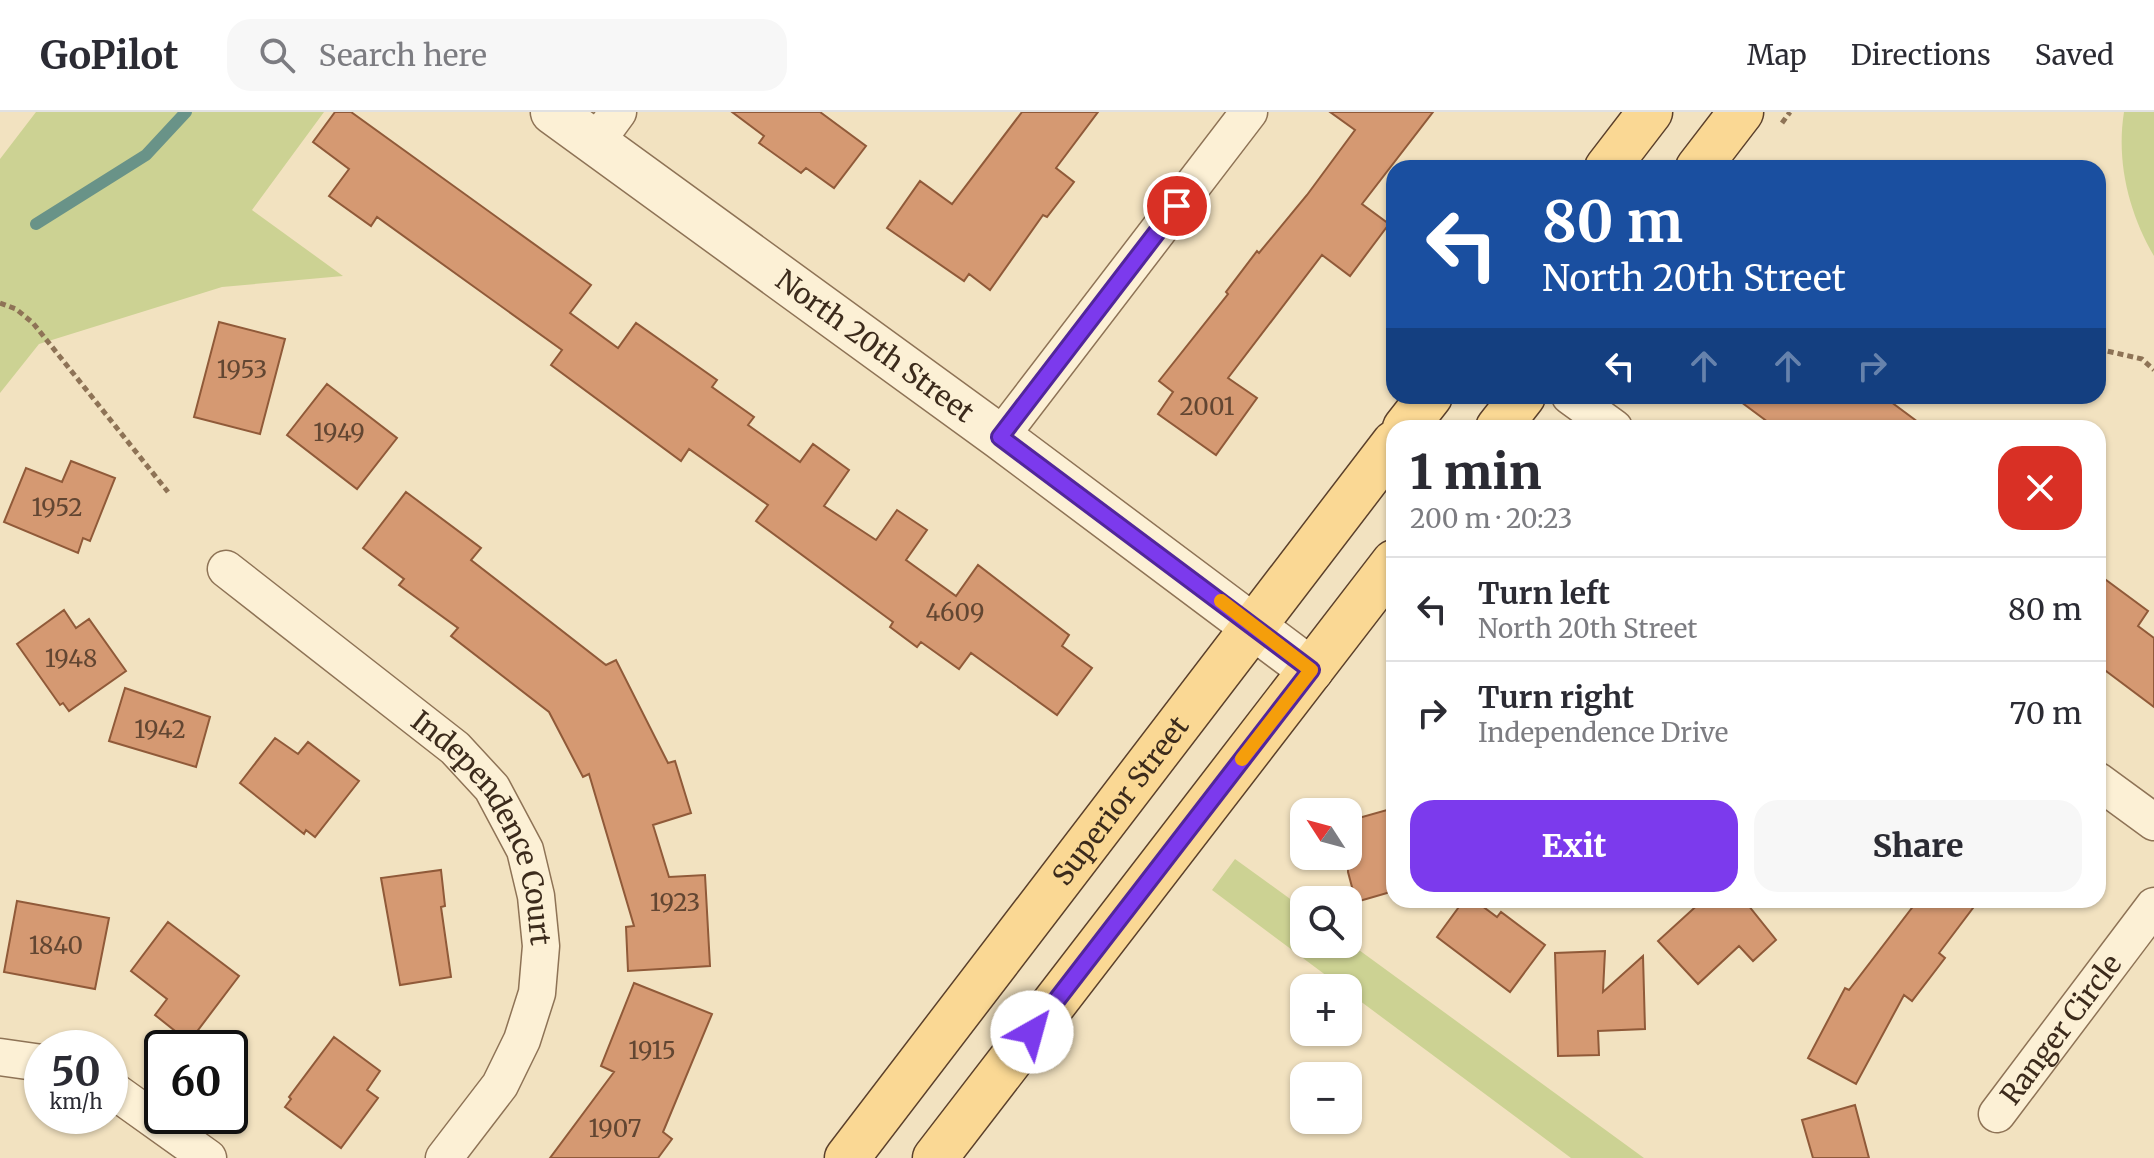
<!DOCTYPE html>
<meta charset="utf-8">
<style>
body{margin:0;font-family:Merriweather,serif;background:#f7f7f7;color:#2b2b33;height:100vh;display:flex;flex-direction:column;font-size:30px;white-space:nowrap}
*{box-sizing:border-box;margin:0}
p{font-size:26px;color:#7c7c81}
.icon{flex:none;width:44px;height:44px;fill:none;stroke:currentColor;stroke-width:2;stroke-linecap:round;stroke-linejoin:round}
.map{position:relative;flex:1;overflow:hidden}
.details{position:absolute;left:1386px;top:308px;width:720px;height:488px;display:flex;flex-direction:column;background:#fff;border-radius:24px;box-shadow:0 2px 6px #0004}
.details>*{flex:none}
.guide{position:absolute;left:1386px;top:48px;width:720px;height:244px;border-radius:24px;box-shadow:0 2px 6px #0004;background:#1a4fa0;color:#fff;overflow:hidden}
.needle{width:52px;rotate:306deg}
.buttons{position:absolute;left:1290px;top:686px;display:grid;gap:16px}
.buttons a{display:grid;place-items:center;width:72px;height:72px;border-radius:16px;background:#fff;box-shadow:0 2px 6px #0004;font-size:40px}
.speed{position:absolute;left:24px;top:918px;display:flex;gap:16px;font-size:40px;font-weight:700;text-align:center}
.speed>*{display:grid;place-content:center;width:104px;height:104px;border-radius:50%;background:#fff;box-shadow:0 2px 6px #0004;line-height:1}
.speed small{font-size:20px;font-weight:400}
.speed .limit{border:4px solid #111;border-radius:12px;background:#fff;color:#111}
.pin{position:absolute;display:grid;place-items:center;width:68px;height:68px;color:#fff;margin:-34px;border:4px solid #fff;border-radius:50%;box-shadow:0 2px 8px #0007}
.me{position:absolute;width:88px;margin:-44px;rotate:38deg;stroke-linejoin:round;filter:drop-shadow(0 0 6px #0008)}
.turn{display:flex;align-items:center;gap:28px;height:168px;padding:0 24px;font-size:36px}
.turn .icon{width:104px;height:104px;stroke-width:2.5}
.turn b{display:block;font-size:56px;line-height:68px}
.lanes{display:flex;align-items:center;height:76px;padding:0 24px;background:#0003;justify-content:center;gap:40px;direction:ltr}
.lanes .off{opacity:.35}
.round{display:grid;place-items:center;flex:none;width:84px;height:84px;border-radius:24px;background:#f7f7f7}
.head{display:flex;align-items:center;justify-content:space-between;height:136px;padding:0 24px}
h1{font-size:48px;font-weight:800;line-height:60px}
.action{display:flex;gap:16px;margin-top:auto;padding:16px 24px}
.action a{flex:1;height:92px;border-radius:24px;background:#7c3aed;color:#fff;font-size:32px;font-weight:800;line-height:92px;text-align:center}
.action a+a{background:#f7f7f7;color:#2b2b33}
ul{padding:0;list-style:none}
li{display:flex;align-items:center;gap:24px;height:104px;padding:0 24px;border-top:2px solid #e1e1e2}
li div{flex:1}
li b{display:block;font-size:30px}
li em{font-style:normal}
header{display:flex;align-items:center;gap:48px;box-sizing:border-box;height:112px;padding:0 40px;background:#fff;border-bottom:2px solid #e1e1e2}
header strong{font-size:38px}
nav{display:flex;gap:44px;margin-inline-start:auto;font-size:28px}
.search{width:560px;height:72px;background:#f7f7f7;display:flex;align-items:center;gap:20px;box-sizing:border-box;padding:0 28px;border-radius:24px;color:#7c7c81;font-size:30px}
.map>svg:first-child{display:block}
</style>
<header>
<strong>GoPilot</strong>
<div class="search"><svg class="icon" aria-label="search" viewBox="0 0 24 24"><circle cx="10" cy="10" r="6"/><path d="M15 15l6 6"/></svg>Search here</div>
<nav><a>Map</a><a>Directions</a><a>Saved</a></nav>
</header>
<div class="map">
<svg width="2154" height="1046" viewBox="0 0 2154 1046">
<rect width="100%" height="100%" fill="#f2e2c0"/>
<!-- green -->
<path fill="#ccd293" d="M36 0H324L252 98 343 164 222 175 39 232 0 281V47Z
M2124 0H2154V144C2129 101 2116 50 2124 0Z
M1235 747 1304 797V832L1348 830 1644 1046H1571L1348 880V876H1343L1212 778Z"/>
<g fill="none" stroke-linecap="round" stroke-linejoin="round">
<!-- stream -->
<path stroke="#699388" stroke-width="12" d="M36 112 146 43 186 0"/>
</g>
<!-- building -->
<path fill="#d59972" stroke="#905a39" stroke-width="2" d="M335 0H351L591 173 570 201 618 236 636 211 717 268 712 275 754 305 748 313 800 350 813 332 849 358 824 394 876 428 897 398 927 418 906 448 956 484 978 453 1069 523 1062 534 1092 556 1057 603 971 541 959 557 921 530 917 535 890 515 893 510 756 409 768 393 689 337 681 349 551 253 562 238 377 105 371 114 329 84 349 57 313 30Z
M732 0H820L866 34 834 76 806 56 801 61 759 31 764 24Z
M1022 0H1098L1056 56 1074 70 1047 105 1043 103 990 178 969 162 964 169 887 116 920 69 952 92Z
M1330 0H1433L1362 92 1389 112 1350 164 1322 143 1228 266 1257 286 1216 343 1158 302 1173 280 1159 269 1228 182 1226 180 1257 139 1259 141 1307 83 1355 18Z
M219 210 285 227 260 322 194 305Z
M327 272 397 326 357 377 287 323Z
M1733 284H1883L1926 316H1776Z
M71 349 115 366 90 429 83 426 78 441 4 410 26 356 62 370Z
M406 380 481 436 471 448 606 553 616 548 668 651 675 649 691 701 653 713 669 765 705 763 710 854 628 859 626 815 634 814 589 662 583 665 549 600 451 524 458 516 399 473 404 467 363 436Z
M2098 462 2148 499 2138 514 2154 526V595L2098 553Z
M64 498 76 516 89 507 126 559 69 599 63 591 60 593 17 532Z
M125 576 210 605 196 655 109 629Z
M275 626 298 642 308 630 359 669 315 725 306 718 304 722 240 671Z
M1394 696V779L1356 790 1348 760V709Z
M441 758 445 794 441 795 451 865 400 873 381 766Z
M1464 788H1474L1497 805 1501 800 1545 833 1510 880 1437 825Z
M1703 788H1744L1776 828 1753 849 1739 834 1698 872 1658 829Z
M1918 788H1979L1939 841 1945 846 1912 889 1904 883 1856 972 1808 946 1845 876 1849 878Z
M17 789 109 806 95 877 4 860Z
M168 810 239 864 189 930 155 903 167 887 131 859Z
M1605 839 1603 880 1643 844 1645 917 1598 919 1599 943 1558 944 1555 841Z
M634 871 712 902 663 1020 672 1027 658 1046H550L614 960 601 954Z
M334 925 380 959 367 978 378 986 341 1036 285 995 291 987 289 985Z
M1855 993 1869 1046H1813L1802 1008Z"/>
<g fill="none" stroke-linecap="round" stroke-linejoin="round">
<!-- minor casing -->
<g stroke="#8e7356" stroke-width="39">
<g id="minor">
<path d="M596 30 618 0"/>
<path d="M1570 284 1614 316"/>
<path d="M1000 325 1249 0"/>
<path id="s1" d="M226 457 455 636 492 676 525 738 536 784 541 834 537 881 522 928 500 973 444 1046"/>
<path d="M2098 669 2154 710"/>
<path d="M0 945 42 951"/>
<path d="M110 976 208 1046"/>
<path id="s2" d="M1997 1002 2154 794"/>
</g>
</g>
<!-- tertiary casing -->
<g stroke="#8e7356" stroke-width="47">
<g id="tertiary">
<path id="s3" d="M553 0 1000 325 1311 558"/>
</g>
</g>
<!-- primary casing -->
<g stroke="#5b402b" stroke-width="47">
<g id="primary">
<path d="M1607 56 1650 0"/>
<path d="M1698 56 1741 0"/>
<path d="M1405 316 1430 284"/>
<path d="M1498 316 1523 284"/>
<path id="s4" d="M847 1046 1394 331"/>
<path d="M935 1046 1394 450"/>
</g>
</g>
<!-- path -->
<path stroke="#8e7356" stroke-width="5" stroke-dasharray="6 4" stroke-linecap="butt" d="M1782 11 1790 0
M1769 56 1774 49 1783 56
M0 191 16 197 33 211 168 380
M2098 237 2142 247 2154 258"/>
<!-- minor -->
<use href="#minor" stroke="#fcf0d5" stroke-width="36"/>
<!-- tertiary -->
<use href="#tertiary" stroke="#fcf0d5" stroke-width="44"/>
<!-- primary -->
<use href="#primary" stroke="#fad894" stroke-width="44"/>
</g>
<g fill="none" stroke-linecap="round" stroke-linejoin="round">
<!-- route casing -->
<g stroke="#51269a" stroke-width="20">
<path id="route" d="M1032 920 1311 558 1000 325 1177 94"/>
</g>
<!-- route -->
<use href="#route" stroke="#7c3aed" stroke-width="14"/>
<!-- slow -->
<path stroke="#f59e0b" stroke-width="14" d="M1221 489 1311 558 1242 647"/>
</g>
<g text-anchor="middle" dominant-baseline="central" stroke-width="8" stroke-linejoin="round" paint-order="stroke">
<!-- number labels -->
<g font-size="24" fill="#624632">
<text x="242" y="257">1953</text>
<text x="1207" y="294">2001</text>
<text x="339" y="320">1949</text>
<text x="57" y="395">1952</text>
<text x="955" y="500">4609</text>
<text x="71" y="546">1948</text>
<text x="160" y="617">1942</text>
<text x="675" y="790">1923</text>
<text x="56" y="833">1840</text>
<text x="652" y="938">1915</text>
<text x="615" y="1016">1907</text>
</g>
<!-- street labels -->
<g font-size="28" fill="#3c2b1c" stroke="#f9edd1">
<text stroke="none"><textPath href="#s3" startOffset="398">North 20th Street</textPath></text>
<text stroke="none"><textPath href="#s4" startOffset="450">Superior Street</textPath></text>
<text stroke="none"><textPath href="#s1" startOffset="376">Independence Court</textPath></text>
<text stroke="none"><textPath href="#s2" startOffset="106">Ranger Circle</textPath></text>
</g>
</g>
</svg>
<div class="buttons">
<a><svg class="needle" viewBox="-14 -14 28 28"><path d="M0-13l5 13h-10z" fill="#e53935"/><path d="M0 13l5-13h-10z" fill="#7c7c81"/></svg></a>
<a><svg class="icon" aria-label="search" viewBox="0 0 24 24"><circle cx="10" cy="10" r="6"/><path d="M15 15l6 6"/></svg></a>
<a>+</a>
<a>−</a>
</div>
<div class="speed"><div>50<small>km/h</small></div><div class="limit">60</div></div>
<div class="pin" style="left:1177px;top:94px;background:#d93025"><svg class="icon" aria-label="arrive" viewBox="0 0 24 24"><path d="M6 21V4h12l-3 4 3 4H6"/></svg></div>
<svg class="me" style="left:1032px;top:920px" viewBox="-20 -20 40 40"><circle r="19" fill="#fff"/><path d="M0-13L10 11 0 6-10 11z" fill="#7c3aed"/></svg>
<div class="guide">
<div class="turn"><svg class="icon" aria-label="left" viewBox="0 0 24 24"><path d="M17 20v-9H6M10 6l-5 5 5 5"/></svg><div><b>80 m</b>North 20th Street</div></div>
<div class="lanes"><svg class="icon" aria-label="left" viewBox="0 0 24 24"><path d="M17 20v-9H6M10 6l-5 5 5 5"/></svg><svg class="icon off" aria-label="ahead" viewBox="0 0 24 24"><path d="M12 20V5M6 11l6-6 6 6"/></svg><svg class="icon off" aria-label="ahead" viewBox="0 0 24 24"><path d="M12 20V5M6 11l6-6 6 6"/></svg><svg class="icon off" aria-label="right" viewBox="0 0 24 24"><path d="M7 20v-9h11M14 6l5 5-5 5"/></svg></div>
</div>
<section class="details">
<div class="head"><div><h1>1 min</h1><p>200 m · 20:23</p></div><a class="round" style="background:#d93025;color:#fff"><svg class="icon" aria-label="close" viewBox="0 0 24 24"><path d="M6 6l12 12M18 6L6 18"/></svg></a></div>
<ul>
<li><svg class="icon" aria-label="left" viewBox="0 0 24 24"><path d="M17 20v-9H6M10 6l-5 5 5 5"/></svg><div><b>Turn left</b><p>North 20th Street</p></div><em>80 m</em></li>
<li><svg class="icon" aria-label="right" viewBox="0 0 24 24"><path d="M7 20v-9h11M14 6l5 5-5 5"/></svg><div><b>Turn right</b><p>Independence Drive</p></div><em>70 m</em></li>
</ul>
<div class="action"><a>Exit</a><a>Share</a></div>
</section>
</div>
